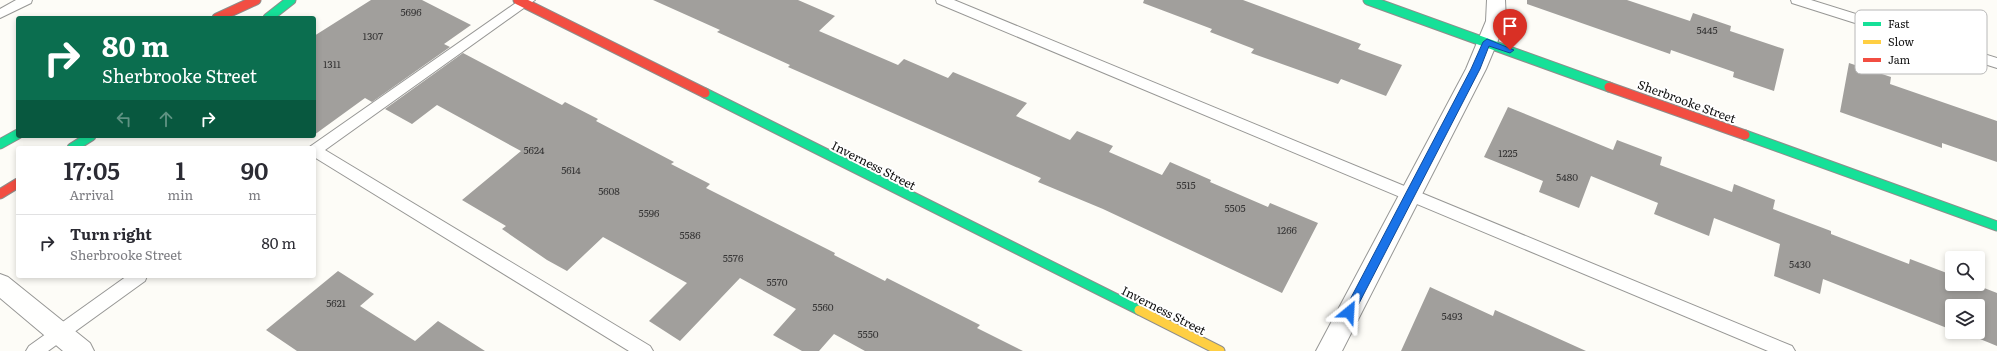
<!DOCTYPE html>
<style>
body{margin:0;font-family:Literata,serif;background:#f2f2f3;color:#2b2b33;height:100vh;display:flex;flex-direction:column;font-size:15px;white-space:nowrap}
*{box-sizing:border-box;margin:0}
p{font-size:13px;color:#7c7c81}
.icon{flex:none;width:22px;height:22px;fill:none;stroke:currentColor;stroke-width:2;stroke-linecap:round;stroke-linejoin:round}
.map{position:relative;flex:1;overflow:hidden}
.side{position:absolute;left:16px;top:146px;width:300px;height:132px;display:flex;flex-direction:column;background:#fff;border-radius:4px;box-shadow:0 2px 6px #0003}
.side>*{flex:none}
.top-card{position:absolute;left:16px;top:16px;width:300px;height:122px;border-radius:4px;box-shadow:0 2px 6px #0003;background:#0b6e4f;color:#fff;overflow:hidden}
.tools{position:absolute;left:1945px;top:251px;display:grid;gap:8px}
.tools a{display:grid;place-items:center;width:40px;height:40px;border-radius:4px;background:#fff;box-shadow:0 2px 6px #0003;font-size:20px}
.pin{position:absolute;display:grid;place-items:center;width:34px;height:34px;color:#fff;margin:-41px -17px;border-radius:50% 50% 50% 0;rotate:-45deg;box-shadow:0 0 4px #0007}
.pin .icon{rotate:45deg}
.me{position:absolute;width:44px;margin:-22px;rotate:27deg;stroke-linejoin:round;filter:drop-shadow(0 0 3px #0008)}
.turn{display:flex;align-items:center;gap:14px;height:84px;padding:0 20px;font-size:18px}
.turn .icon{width:52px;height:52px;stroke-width:2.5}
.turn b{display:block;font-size:28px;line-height:34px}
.lanes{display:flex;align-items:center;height:38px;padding:0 20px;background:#0003;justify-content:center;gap:20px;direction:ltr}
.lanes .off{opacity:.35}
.eta{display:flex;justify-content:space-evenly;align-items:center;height:68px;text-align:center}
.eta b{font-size:24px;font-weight:600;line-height:28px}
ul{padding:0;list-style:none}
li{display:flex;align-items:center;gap:12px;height:56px;padding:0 20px;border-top:1px solid #e1e1e2}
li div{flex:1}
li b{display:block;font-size:15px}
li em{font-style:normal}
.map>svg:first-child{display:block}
</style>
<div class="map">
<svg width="1997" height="351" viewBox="0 0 1997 351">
<rect width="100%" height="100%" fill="#fdfcf7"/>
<!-- building -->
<path fill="#a19f9c" d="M371 0H422L471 25 444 44 450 47 372 102 365 98 314 135V36Z
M653 0H798L835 16 819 31 898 65 904 59 948 78 953 72 1027 103 1016 116 1070 140 1077 131 1113 146 1109 152 1162 175 1170 162 1211 180 1210 182 1268 207 1270 203 1318 223 1282 293 1103 209 1038 182 1041 178 788 67 790 65 717 32 720 30Z
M1144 0H1243L1361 44 1358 49 1402 65 1386 96 1341 79 1338 84 1251 53 1254 49 1210 32 1212 29 1143 3Z
M1527 0H1627L1690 21 1693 13 1731 26 1730 31 1784 49 1774 91 1733 77 1734 72 1671 50 1670 54 1527 4Z
M463 53 562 105 565 102 598 119 596 121 674 162 671 164 710 184 706 188 835 253 834 255 885 281 887 278 980 325 977 328 1023 351H865L834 334 819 351H802L773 335 796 309 740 278 680 341 649 321 687 283 603 237 567 271 547 260 502 229 506 226 462 200 521 151 437 105 412 124 385 109Z
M1849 63 1891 77 1890 84 1997 121V162L1942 143V148L1840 112Z
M1508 107 1613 150 1617 140 1662 157 1660 165 1732 192 1734 184 1775 200 1773 209 1831 231V234L1909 264 1910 259 1952 275V284H1974L1997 293V346L1963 332H1978V306H1952V330L1823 279 1820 294 1774 276 1780 244 1714 218 1709 236 1654 214 1658 203 1591 176 1579 208 1539 192 1543 181 1484 157Z
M338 271 374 294 360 306 415 341 438 321 485 351H297L266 330Z
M1430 287 1493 316 1495 310 1586 351H1401Z"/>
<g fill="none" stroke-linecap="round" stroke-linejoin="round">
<!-- lane casing -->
<g stroke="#979795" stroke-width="2">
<path id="lane" d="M16 0H32L31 3 0 18V9Z
M520 0H535L325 150 650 346 653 351H629L314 157V148H308Z
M936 0H954L1792 346 1795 351H1768L937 3Z
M1791 0H1811L1997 58V68L1792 3Z
M127 276H147L145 281 48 351H26L29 346Z"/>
</g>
<!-- street casing -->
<g stroke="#979795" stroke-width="2">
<path id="street" d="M1487 0H1505L1506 21 1486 69 1342 351H1316L1466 69 1486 21Z
M0 274 8 277 90 343 94 351H63L0 298Z"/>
</g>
<!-- fast casing -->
<g stroke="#8e8d8b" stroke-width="11">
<path id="fast" d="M1368 0 1609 87
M268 18 291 0
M705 93 1139 310
M1745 135 1997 226
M0 144 18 134
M72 148 91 136"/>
</g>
<!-- slow casing -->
<g stroke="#8e8d8b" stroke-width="11">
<path id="slow" d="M1139 310 1220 351"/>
</g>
<!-- jam casing -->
<g stroke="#8e8d8b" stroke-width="11">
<path id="jam" d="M518 0 705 93
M217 18 256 0
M1609 87 1745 135
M0 194 18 183"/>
</g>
<!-- lane -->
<use href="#lane" fill="#fffffe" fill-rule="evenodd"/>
<!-- street -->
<use href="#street" fill="#fffffe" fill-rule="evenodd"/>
<!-- fast -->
<use href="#fast" stroke="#16e098" stroke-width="9"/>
<!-- slow -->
<use href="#slow" stroke="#ffcf43" stroke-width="9"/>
<!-- jam -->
<use href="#jam" stroke="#f24e42" stroke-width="9"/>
</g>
<!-- route -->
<path fill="#1a73e8" stroke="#114b97" d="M1487 39 1514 50 1510 53 1489 46 1480 69 1353 315H1345L1344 312 1345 309 1471 69 1483 42Z"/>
<g text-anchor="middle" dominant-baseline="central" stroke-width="4" stroke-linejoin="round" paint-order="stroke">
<!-- number labels -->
<g font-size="10" fill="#353434">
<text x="411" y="11">5696</text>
<text x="1707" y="29">5445</text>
<text x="373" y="35">1307</text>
<text x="332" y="63">1311</text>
<text x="534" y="149">5624</text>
<text x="1508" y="152">1225</text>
<text x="571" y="169">5614</text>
<text x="1567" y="176">5480</text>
<text x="1186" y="184">5515</text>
<text x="609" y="190">5608</text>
<text x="1235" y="207">5505</text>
<text x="649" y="212">5596</text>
<text x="1287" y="229">1266</text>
<text x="690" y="234">5586</text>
<text x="733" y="257">5576</text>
<text x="1800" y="263">5430</text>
<text x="777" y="281">5570</text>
<text x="336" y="302">5621</text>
<text x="823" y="306">5560</text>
<text x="1452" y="315">5493</text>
<text x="868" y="333">5550</text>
</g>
<!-- street labels -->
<g font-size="12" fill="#111" stroke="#fff">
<text transform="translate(1687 101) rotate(20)">Sherbrooke Street</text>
<text transform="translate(874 165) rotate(27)">Inverness Street</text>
<text transform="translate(1164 310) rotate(27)">Inverness Street</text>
</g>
</g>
<!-- legend -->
<rect x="1855" y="10" width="132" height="64" rx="6" fill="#fff" stroke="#b8b8b8" stroke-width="1"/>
<rect x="1863" y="22" width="18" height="4" fill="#16e098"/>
<rect x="1863" y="40" width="18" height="4" fill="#ffcf43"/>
<rect x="1863" y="58" width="18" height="4" fill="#f24e42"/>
<g font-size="11" fill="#111">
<text x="1888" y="28">Fast</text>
<text x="1888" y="46">Slow</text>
<text x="1888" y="64">Jam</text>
</g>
</svg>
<div class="tools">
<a><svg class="icon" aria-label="search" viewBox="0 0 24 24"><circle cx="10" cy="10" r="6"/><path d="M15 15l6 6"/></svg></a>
<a><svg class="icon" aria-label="layers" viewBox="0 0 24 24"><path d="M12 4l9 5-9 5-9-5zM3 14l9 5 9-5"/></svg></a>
</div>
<div class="pin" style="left:1510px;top:50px;background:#d93025"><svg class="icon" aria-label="arrive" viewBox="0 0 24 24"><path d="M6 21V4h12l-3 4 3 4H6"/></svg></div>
<svg class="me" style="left:1349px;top:312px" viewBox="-20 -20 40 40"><path d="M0-17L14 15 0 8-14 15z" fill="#1a73e8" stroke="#fff" stroke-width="4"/></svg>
<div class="top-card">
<div class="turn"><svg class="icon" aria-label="right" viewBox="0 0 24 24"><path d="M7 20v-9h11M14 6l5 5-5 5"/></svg><div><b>80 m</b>Sherbrooke Street</div></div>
<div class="lanes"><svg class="icon off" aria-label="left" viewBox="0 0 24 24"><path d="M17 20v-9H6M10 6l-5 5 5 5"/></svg><svg class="icon off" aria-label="ahead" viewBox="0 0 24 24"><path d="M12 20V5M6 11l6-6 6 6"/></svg><svg class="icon" aria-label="right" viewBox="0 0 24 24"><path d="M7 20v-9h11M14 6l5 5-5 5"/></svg></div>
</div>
<section class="side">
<div class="eta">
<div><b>17:05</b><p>Arrival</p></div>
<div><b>1</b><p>min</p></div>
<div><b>90</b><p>m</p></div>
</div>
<ul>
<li><svg class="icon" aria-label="right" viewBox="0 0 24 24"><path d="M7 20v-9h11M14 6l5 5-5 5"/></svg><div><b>Turn right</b><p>Sherbrooke Street</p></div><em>80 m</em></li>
</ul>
</section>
</div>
